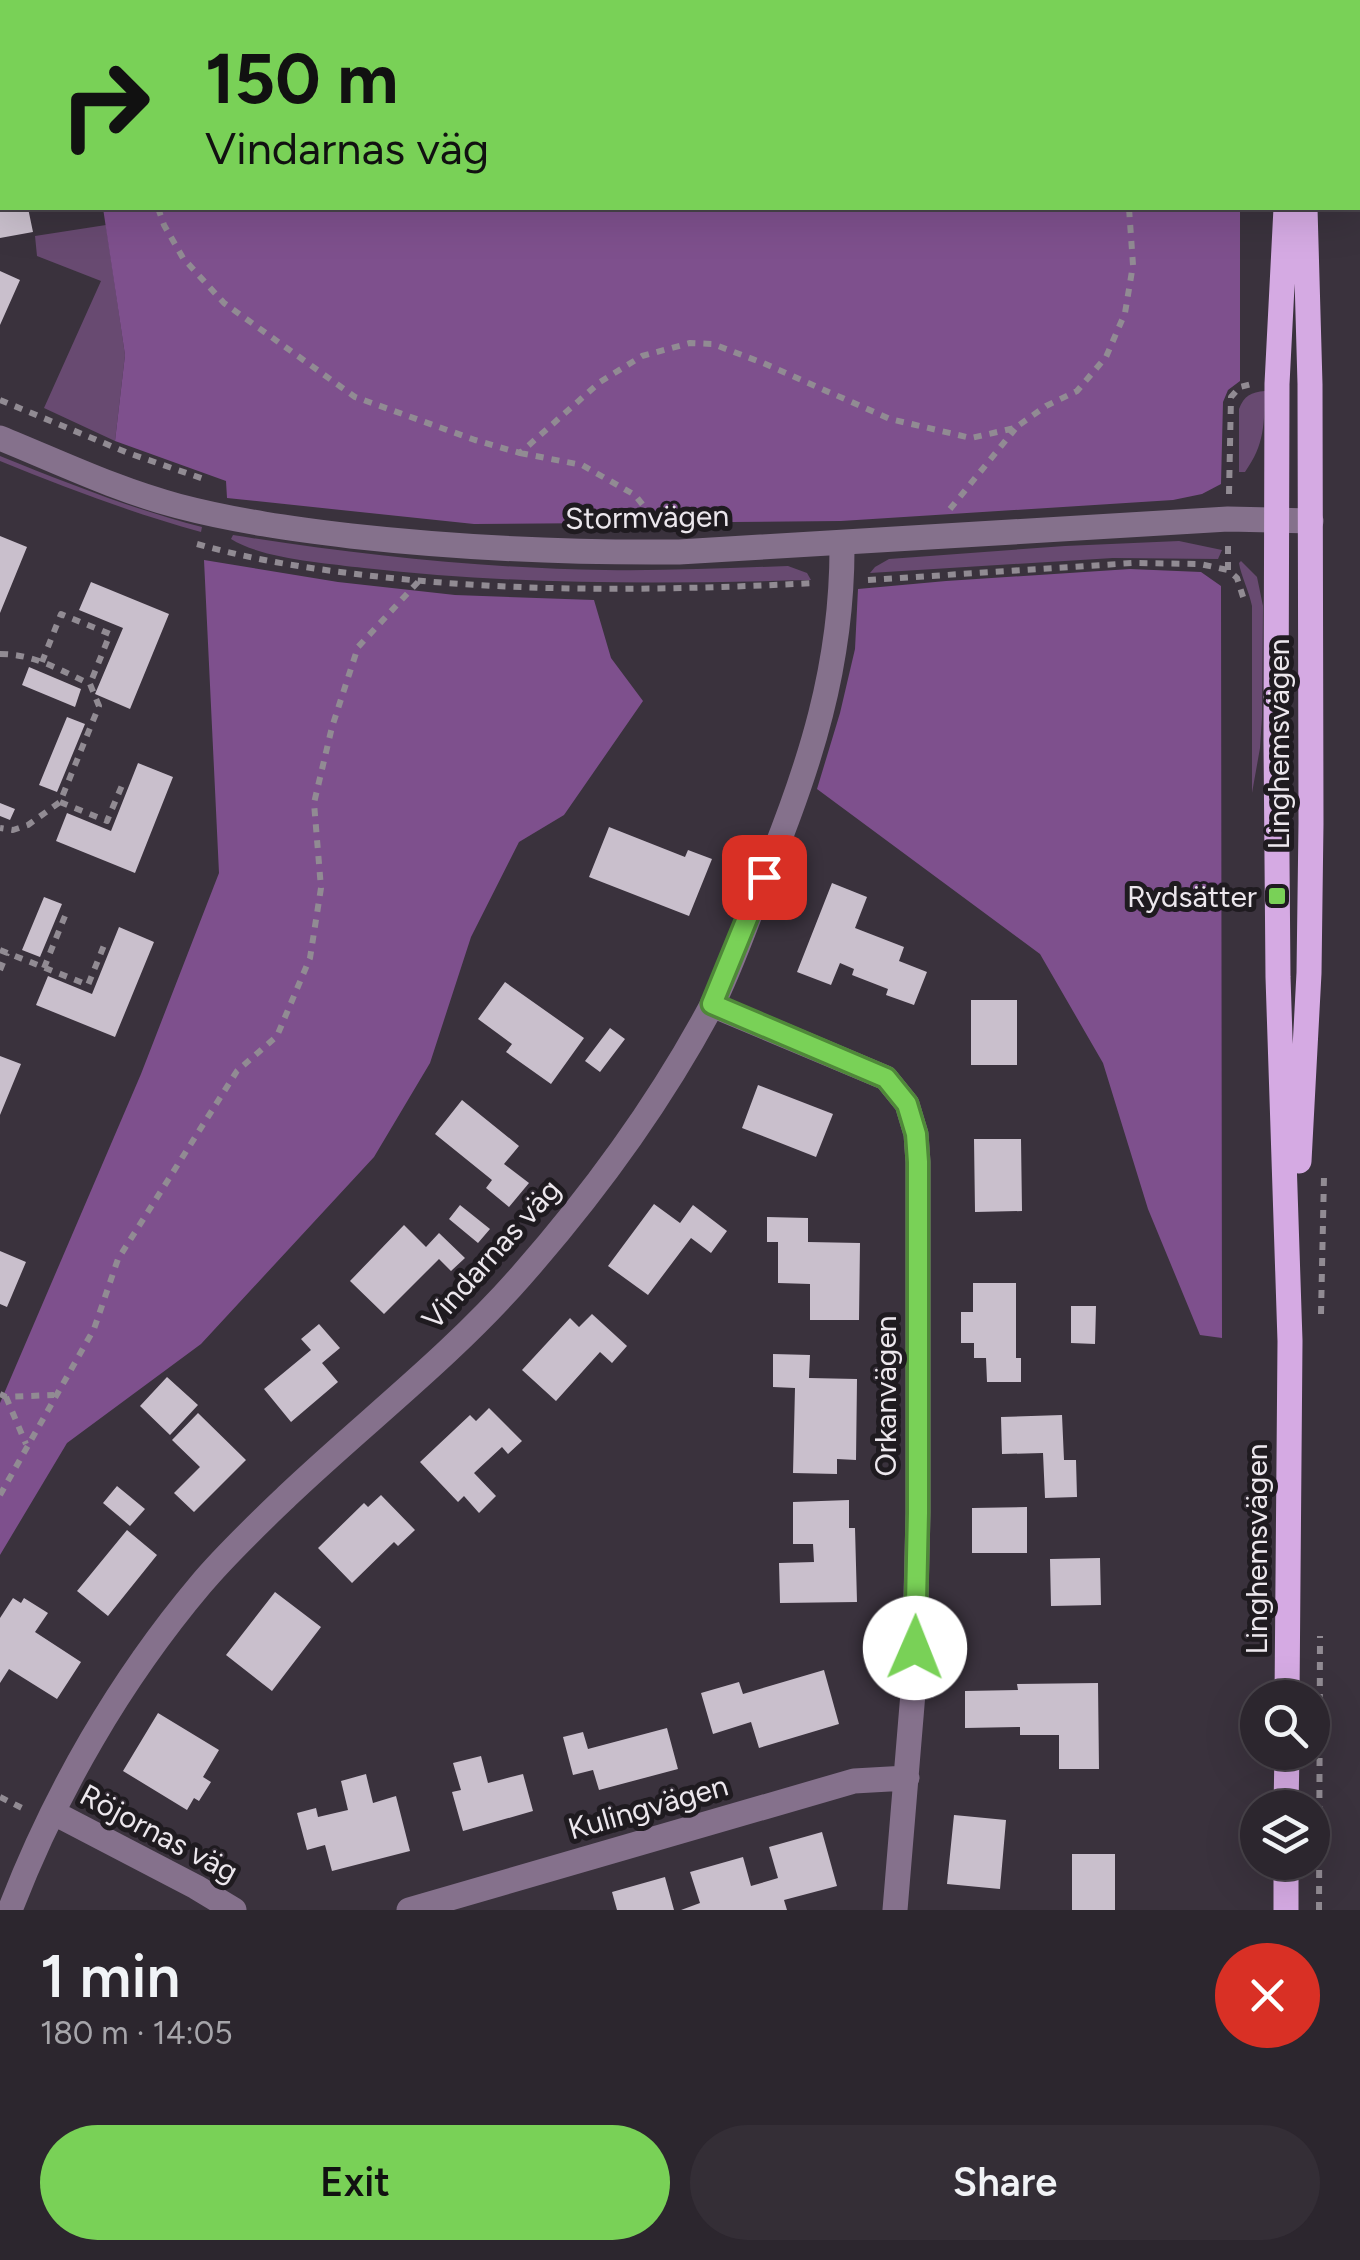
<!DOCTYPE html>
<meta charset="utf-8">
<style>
body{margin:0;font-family:Figtree,sans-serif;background:#342e36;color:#f1f3f6;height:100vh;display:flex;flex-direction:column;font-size:38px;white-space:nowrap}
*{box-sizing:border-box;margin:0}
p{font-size:32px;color:#a6a5aa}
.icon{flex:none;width:55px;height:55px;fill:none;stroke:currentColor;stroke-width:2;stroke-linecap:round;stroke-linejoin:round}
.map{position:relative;height:1910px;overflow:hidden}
.side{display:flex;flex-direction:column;background:#2c262e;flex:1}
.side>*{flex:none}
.banner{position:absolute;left:0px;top:0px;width:1360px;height:210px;box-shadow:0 10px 40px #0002,0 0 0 2px #48434a;background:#79d157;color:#111;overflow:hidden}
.tools{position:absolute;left:1240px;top:1680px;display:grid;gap:20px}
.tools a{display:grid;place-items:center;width:90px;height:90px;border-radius:50%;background:#2c262e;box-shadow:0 10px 40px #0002,0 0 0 2px #48434a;font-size:50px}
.pin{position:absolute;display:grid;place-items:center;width:85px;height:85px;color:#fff;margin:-42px;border-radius:20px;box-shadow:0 5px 15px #0006}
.me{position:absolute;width:110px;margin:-55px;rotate:1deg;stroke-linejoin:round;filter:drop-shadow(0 0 8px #0008)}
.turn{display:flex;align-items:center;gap:35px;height:210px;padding:0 40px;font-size:45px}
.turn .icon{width:130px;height:130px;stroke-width:2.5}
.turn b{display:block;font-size:70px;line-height:85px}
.round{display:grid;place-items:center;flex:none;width:105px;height:105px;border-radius:52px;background:#342e36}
.headline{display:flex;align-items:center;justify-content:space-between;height:170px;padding:0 40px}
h1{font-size:60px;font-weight:600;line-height:75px}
.button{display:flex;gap:20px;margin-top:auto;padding:20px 40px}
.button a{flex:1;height:115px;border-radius:60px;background:#79d157;color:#111;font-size:40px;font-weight:600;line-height:115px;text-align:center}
.button a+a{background:#342e36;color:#f1f3f6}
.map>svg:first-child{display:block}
</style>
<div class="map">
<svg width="1360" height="1910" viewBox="0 0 1360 1910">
<rect width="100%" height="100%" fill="#3a323d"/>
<!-- green -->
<path fill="#684a71" d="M106 225 125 355 115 441 44 408 101 281 37 256 35 236Z
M1265 391C1264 424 1265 444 1245 472H1239V409C1244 396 1251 392 1265 391Z
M0 456C67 483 132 509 202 527L201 532C132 513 66 488 0 461Z
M233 535C356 555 480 568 605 570 666 571 727 568 788 566L807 573 811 580C661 584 513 585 364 568 326 563 263 559 231 539Z
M1179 541 1222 550 1218 559 1113 558 870 573 875 567 889 559 1065 546Z
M1241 561 1257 577 1263 606 1262 717 1260 748 1252 793V606C1249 591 1241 576 1239 563Z"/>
<!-- forest -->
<path fill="#7e508d" d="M68 0H1241V2H69Z
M103 208H1240V381L1228 390 1223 402 1221 484 1202 494 1173 500 841 521 474 524 227 498 226 481 115 441 125 355Z
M204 560 338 582 455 595 594 600 611 658 643 701 564 815 519 842 471 937 430 1063 374 1157 201 1344 67 1443 0 1555V1403L141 1074 219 873Z
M1130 569 1201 572 1221 586 1222 1338 1200 1335 1148 1209 1103 1063 1040 954 817 789 840 713 855 649 858 589 946 581Z"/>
<!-- building -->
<path fill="#c9bfcc" d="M0 208H28L33 232 0 238Z
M0 271 20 280 0 325Z
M0 536 27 547 0 613Z
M91 582 169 614 130 709 95 694 123 628 79 610Z
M29 667 81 689 75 707 22 685Z
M67 717 85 724 57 792 39 785Z
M138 763 173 777 135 873 56 841 67 813 111 831Z
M0 803 15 809 10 820 0 816Z
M609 827 685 857 688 850 712 859 689 916 589 877Z
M832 883 867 897 855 928 904 947 899 961 927 972 914 1005 886 995 888 989 852 975 854 969 840 963 831 985 797 972Z
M44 897 62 904 40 957 22 950Z
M119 927 154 942 115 1037 36 1005 48 976 92 994Z
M505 982 584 1038 551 1084 506 1052 512 1044 478 1019Z
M971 1000H1017V1065H971Z
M610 1028 625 1039 600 1072 585 1061Z
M0 1056 21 1064 0 1115Z
M758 1085 833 1114 816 1157 742 1128Z
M462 1100 519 1146 504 1164 529 1183 509 1207 486 1188 492 1180 435 1134Z
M974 1139H1021L1022 1211 975 1212Z
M654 1204 680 1223 693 1205 727 1231 711 1253 691 1238 648 1295 608 1266Z
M460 1205 490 1229 478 1243 449 1219Z
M767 1217 808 1218V1242L860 1243 859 1320H810V1284L778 1283V1242H767Z
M404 1225 426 1247 439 1233 465 1258 451 1271 439 1259 384 1314 350 1281Z
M0 1251 26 1262 7 1307 0 1304Z
M973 1283H1016V1358H1021V1382H987L986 1358H974V1343H961V1312H973Z
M1071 1306H1096L1095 1344 1071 1343Z
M592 1314 627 1346 612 1363 600 1352 556 1401 522 1370 570 1318 579 1327Z
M319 1324 340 1348 322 1363 338 1382 291 1422 264 1389 311 1350 301 1339Z
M773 1354 810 1355 809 1378 857 1379 856 1460 837 1459V1474L793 1473 795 1388 773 1387Z
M167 1377 198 1405 170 1435 140 1406Z
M489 1408 522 1441 508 1454 502 1447 474 1473 496 1496 479 1513 464 1496 458 1502 420 1462 470 1415 476 1421Z
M198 1413 246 1460 194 1512 174 1493 200 1467 172 1440Z
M1062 1415 1064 1460H1076L1077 1497 1045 1498 1043 1453 1002 1454 1001 1417Z
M117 1486 145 1509 130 1526 103 1503Z
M381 1495 415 1530 398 1546 394 1542 352 1583 318 1548 364 1503 368 1507Z
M849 1500V1528H855L857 1602 780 1603 779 1563 814 1562 813 1544H793V1502Z
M1027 1507V1553H972V1508Z
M127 1530 157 1555 108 1616 77 1591Z
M1100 1558 1101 1605 1051 1606 1050 1559Z
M275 1592 321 1627 272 1691 226 1655Z
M13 1598 21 1603 24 1598 48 1613 35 1632 81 1662 57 1699 9 1669 0 1683V1618Z
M824 1670 839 1724 759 1748 751 1722 713 1734 701 1693 739 1682 743 1694Z
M1098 1683 1099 1769H1059V1735H1020V1727L965 1728V1691L1018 1690 1017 1684Z
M158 1713 219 1750 203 1777 211 1782 199 1801 194 1798 187 1810 123 1771Z
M667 1728 678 1769 599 1790 593 1770 573 1775 563 1737 583 1732 588 1749Z
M481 1756 488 1783 523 1774 533 1811 463 1831 452 1792 461 1790 453 1763Z
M366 1774 373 1803 396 1796 410 1851 332 1871 325 1845 307 1850 297 1813 316 1808 318 1817 348 1810 341 1781Z
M954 1815 1006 1820 1000 1889 947 1884Z
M822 1832 837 1886 784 1900 787 1910H681L700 1903 690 1872 743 1857 751 1886 778 1878 769 1847Z
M1072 1854H1115V1910H1072Z
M665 1877 674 1910H617L612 1892Z"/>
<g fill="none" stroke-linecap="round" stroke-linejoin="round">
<!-- path -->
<path stroke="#918b93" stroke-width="6" stroke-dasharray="8 8" stroke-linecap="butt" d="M111 0V2
M1350 0V2
M1116 2V0
M158 208 164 225 183 258 224 303 355 397 475 440 520 453 600 382 642 356 690 343 713 344 763 363 890 419 971 438 1015 428 1046 406 1077 391 1106 357 1125 313 1133 265 1129 208
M0 400 128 453 204 479
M520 453 582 465 635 495 657 523
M1229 494 1231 397 1240 387 1252 384
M950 509 1015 429
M197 544C260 562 326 571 391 578 533 593 675 590 816 583
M1228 546V570L1237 578 1245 603
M868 580 1133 563 1200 564 1228 570
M0 654C34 654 60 670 90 684L99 706 60 802 28 825 13 830 0 828
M42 662 61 614 110 634 90 684
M60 802 107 821 123 783
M0 950 88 985 105 943
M44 968 67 911
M0 970 7 953
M1321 1314 1324 1176
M0 1394 6 1397 54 1395
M6 1397 26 1444
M0 1495 94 1329 118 1259 237 1071 277 1036 310 958 321 888 314 803 332 727 358 647 418 582
M0 1797 26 1810
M1319 1910 1320 1636"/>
<!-- minor -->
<path stroke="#85718c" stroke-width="25" d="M0 438C59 462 117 490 178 506 235 521 293 529 351 536 460 548 569 553 679 552L1228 519 1311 521
M712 1005 886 1078 907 1104 916 1134 918 1162V1513L914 1681 895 1910
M54 1813 196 1887 234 1910
M10 1910C55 1793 120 1680 201 1584 227 1553 258 1524 287 1496 365 1422 450 1357 521 1276 594 1193 659 1104 711 1007 732 966 747 920 764 878 810 767 843 664 842 543
M409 1910 854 1781 907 1778"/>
<!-- major -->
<path stroke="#d5aae3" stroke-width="25" d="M1297 2V0
M1286 208 1277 384 1276 741 1278 977 1290 1341 1287 1698
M1299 1161 1309 973 1311 823 1310 384 1305 208
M1286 1808 1287 1752
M1286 1910V1862"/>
</g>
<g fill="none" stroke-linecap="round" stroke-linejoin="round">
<!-- route casing -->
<g stroke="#4f8839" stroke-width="25">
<path id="route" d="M764 877 712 1004 886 1078 907 1104 916 1134 918 1162V1513L915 1648"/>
</g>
<!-- route -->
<use href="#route" stroke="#79d157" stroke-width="18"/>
</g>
<!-- markers -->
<rect fill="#79d157" stroke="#1f1b20" stroke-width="4" x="1267" y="886" width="20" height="20" rx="5"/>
<g text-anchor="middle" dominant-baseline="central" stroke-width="10" stroke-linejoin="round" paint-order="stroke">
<!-- street labels -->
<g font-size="30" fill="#ece7ed" stroke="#1f1b20">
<text transform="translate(647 517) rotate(-1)">Stormvägen</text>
<text transform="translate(1278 744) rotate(-90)">Linghemsvägen</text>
<text transform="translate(491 1254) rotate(-48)">Vindarnas väg</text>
<text transform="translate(885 1396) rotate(-90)">Orkanvägen</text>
<text transform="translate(1256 1549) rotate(-90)">Linghemsvägen</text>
<text transform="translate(648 1807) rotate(-16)">Kulingvägen</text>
<text transform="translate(159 1833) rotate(28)">Röjornas väg</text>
</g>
<!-- poi labels -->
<g font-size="30" fill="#ece7ed" stroke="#1f1b20" text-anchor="end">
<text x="1257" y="896">Rydsätter</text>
</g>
</g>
</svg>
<div class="tools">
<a><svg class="icon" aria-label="search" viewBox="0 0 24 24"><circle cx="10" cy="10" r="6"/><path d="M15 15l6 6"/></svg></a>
<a><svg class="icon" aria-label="layers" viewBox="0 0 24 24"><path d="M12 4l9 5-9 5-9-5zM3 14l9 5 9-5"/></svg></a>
</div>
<div class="pin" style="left:764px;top:877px;background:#d93025"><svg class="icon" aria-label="arrive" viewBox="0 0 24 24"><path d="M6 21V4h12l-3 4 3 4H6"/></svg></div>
<svg class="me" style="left:915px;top:1648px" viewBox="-20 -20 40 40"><circle r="19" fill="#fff"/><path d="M0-13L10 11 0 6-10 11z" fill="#79d157"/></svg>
<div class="banner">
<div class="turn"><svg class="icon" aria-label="right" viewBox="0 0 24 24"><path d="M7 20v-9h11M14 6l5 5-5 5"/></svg><div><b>150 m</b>Vindarnas väg</div></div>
</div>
</div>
<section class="side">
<div class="headline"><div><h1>1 min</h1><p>180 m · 14:05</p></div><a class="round" style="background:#d93025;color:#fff"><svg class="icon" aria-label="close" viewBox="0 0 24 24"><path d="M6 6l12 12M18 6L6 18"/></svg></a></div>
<div class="button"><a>Exit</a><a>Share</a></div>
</section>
